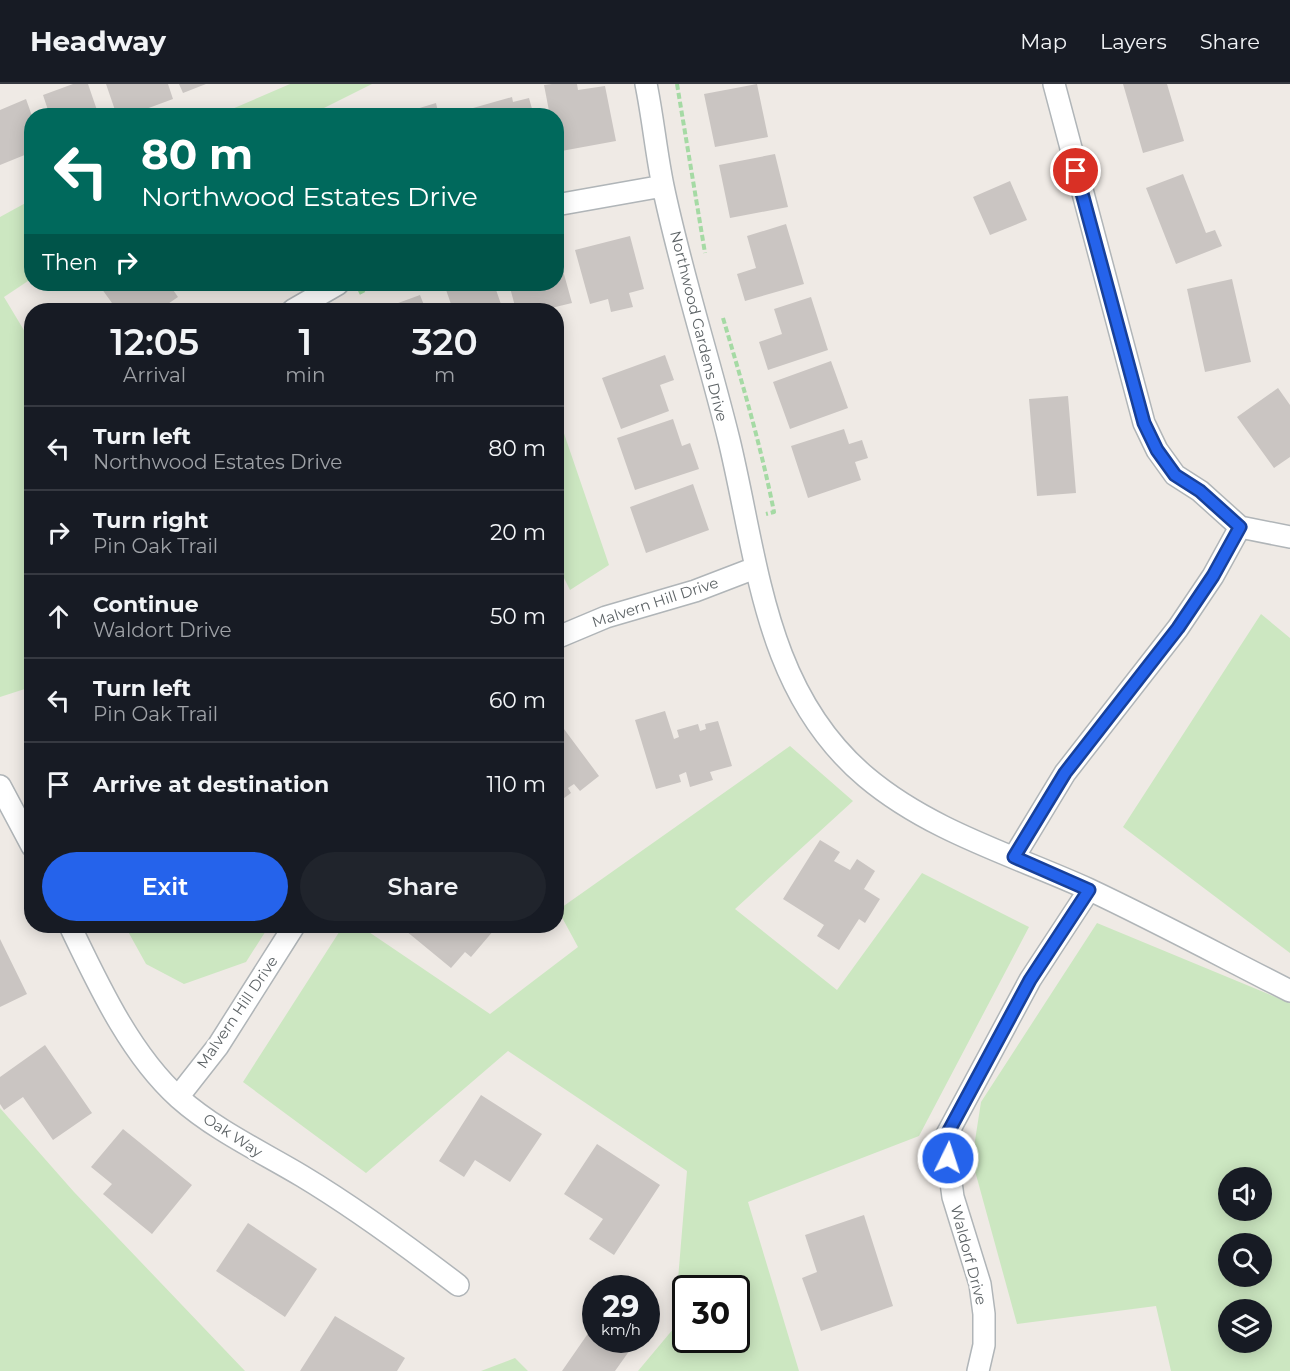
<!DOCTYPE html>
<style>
body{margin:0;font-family:Montserrat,sans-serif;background:#20242c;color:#f1f3f6;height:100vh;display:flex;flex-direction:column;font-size:22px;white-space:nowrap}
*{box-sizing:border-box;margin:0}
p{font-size:20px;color:#9ea1a6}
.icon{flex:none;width:33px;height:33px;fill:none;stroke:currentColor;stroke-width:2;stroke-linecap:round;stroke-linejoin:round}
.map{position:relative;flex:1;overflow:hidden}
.drawer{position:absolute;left:24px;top:219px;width:540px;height:630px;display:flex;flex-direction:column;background:#171b24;border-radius:24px;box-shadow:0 3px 15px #0003}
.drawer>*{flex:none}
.top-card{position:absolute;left:24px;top:24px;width:540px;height:183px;border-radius:24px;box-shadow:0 3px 15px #0003;background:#00695c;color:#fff;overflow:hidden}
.controls{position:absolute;left:1218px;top:1083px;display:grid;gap:12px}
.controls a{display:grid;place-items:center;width:54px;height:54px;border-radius:50%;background:#171b24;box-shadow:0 3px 15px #0003;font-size:30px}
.speed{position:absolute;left:582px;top:1191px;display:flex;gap:12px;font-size:30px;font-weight:700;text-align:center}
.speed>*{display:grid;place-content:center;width:78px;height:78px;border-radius:50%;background:#171b24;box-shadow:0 3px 15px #0003;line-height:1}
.speed small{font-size:15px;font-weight:400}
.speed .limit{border:3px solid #111;border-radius:9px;background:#fff;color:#111}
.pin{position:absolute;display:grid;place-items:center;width:51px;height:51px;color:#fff;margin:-26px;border:3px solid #fff;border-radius:50%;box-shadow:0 2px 6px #0007}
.me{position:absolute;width:66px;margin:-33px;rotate:4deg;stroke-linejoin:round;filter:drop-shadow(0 0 4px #0008)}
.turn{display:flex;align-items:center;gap:21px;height:126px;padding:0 18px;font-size:27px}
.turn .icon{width:78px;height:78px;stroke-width:2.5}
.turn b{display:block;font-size:42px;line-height:51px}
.then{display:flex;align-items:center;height:57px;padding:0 18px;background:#0003;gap:12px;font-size:22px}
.eta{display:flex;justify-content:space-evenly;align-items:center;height:102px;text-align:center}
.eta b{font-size:36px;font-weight:600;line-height:42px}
.action{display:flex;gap:12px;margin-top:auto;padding:12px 18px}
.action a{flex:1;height:69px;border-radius:36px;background:#2563eb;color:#fff;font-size:24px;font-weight:600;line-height:69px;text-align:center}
.action a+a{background:#20242c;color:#f1f3f6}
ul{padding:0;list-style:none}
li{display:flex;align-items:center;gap:18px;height:84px;padding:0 18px;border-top:2px solid #363941}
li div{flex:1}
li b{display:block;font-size:22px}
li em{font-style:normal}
header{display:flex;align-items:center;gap:36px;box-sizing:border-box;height:84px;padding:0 30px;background:#171b24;border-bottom:2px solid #363941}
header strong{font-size:28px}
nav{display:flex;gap:33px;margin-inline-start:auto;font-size:21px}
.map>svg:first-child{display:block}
</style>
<header>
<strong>Headway</strong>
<nav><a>Map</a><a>Layers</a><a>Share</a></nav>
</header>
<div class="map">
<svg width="1290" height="1287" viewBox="0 0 1290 1287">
<rect width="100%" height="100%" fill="#efeae5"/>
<!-- green -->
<path fill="#cce7c1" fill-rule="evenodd" d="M290 0H372L310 31H218Z
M31 116V195L4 213 31 258V603L0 613V133Z
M557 329 609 481 570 506 557 480Z
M1261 530 1290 554V869L1123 743Z
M790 662 853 717 735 825 837 906 922 789 1029 843 919 1052 748 1118 799 1287H638L674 1244 687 1087 508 967 366 1089 243 998 343 842H360L490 930 578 863 558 826ZM736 1204V1256H686V1204Z
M1097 839 1290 919V1287H1171L1156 1222 1017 1240 972 1076 981 1018ZM1228 1094H1262V1126H1228ZM1228 1160H1262V1192H1228ZM1228 1226H1262V1258H1228Z
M125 842H269L246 878 184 900 146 880Z
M0 1024 74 1108 245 1287H0Z
M515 1274 528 1287H481Z"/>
<!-- building -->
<path fill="#cac5c2" d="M73 0H88L99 32H50L43 11Z
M106 0H168L173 15 127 32H117Z
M179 0H206L183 9Z
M552 0H577L578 6 605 2 616 57 556 68V32H550L544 1Z
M757 0 768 53 715 63 704 10Z
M1123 0H1167L1184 57 1143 69Z
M512 13 513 18 529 14 534 32H468L466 26Z
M26 15 32 32V68L0 81V26Z
M436 19 439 32H403V29Z
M775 70 788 123 730 134 719 81Z
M1183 90 1206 149 1215 146 1222 162 1176 180 1146 104Z
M1010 97 1027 136 990 151 973 113Z
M786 140 804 200 745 217 737 190 756 184 747 152Z
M630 152 644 205 629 209 633 223 611 228 608 215 590 220 575 166Z
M557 165 572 219 543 226H516L509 200H556Z
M1232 195 1251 278 1205 288 1187 205Z
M101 200H169L178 213 159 226H117L99 201Z
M187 200H200L190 206Z
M444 200H494L503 226H453Z
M420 211 426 226H379Z
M811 213 828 266 768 286 759 258 782 250 774 225Z
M665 271 674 296 660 301 669 327 621 345 602 294Z
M831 277 848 324 790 345 773 298Z
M1278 304 1290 321V373L1274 384 1237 333Z
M1068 312 1076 409 1037 412 1029 315Z
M673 335 682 362 690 359 699 385 635 406 617 354Z
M844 345 849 360 862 356 868 374 855 378 861 396 808 414 791 362Z
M693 400 709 446 646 469 630 423Z
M665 627 674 655 679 653 677 646 698 640 700 647 706 645 705 640 718 637 732 682 710 688 713 696 690 703 686 688 679 691 681 698 656 705 635 636Z
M558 637 599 692 580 707 574 700 568 704 571 709 556 720Z
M820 756 840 768 834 777 850 786 857 775 875 787 864 805 880 815 865 839 859 835 839 866 817 852 824 841 783 815Z
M400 842H489L494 846 471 873 465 868 451 884Z
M0 855 27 910 0 923Z
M45 961 92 1029 53 1056 23 1013 4 1026 0 1020V993Z
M481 1011 542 1050 510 1098 475 1076 464 1093 439 1077Z
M123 1045 192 1101 152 1150 103 1110 112 1100 91 1083Z
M597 1060 660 1101 614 1171 589 1155 603 1135 564 1110Z
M864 1131 893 1222 821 1247 802 1194 817 1188 805 1151Z
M248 1139 317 1185 285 1233 216 1187Z
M335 1232 405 1274 397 1287H300Z
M596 1238V1256H637L615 1287H562Z"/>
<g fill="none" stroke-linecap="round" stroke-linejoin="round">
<!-- minor casing -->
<g stroke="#b0b5b8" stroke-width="24">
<path id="minor" d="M646 0C653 34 656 68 663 102 681 188 708 271 729 356 758 476 764 607 866 693 930 747 1013 771 1088 805 1156 837 1223 873 1290 907
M1054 0 1144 339 1157 366 1175 391 1200 407 1240 443
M556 121 663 102
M293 226 338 200
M1240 443 1290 453
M556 554 606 533 695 507 755 484
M0 702 32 762
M1014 773 1065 689 1178 544 1213 492 1240 443
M70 842C98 900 130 970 179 1014 215 1046 260 1067 302 1092 357 1125 407 1162 458 1201
M178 1013 218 962 294 842
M978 1287 984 1261V1230L980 1200 953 1113 945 1054 1030 896 1089 806"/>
</g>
<!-- path -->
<path stroke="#a5daa4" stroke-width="4" stroke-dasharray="6 3" stroke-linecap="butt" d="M677 0 705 169
M359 209 376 200
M723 234C742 298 761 362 774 428L766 430"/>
<!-- minor -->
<use href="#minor" stroke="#fff" stroke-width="21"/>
</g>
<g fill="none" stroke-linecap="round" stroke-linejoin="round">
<!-- route casing -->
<g stroke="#184099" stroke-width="15">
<path id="route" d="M948 1074 945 1054 1030 896 1089 806 1014 773 1065 689 1178 544 1213 492 1240 443 1200 407 1175 391 1157 366 1144 339 1076 87"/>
</g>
<!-- route -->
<use href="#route" stroke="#2563eb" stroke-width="10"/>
</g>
<g text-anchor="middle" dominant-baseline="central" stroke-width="5" stroke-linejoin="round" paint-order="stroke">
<!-- street labels -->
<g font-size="15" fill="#5d6366" stroke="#fff">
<text transform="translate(699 242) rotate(76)">Northwood Gardens Drive</text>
<text transform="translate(655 518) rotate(-18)">Malvern Hill Drive</text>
<text transform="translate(237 928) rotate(-56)">Malvern Hill Drive</text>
<text transform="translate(233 1051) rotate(33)">Oak Way</text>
<text transform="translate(969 1171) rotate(75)">Waldorf Drive</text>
</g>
</g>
</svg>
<div class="controls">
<a><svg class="icon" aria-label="sound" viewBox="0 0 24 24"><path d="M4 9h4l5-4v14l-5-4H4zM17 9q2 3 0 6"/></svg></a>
<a><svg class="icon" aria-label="search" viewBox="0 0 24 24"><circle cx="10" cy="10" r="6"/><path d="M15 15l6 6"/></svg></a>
<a><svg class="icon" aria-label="layers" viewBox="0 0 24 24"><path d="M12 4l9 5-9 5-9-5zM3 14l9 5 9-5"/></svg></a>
</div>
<div class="speed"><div>29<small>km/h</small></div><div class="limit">30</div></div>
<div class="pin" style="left:1076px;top:87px;background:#d93025"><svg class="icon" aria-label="arrive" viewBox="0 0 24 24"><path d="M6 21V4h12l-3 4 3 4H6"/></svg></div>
<svg class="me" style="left:948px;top:1074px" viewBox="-20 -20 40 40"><circle r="17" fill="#2563eb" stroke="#fff" stroke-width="3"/><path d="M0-11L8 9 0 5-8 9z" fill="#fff"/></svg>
<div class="top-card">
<div class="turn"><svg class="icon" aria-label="left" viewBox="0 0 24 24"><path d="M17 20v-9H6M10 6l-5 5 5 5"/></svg><div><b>80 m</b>Northwood Estates Drive</div></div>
<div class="then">Then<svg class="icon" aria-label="right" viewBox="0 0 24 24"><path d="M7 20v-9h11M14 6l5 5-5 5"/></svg></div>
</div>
<section class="drawer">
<div class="eta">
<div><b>12:05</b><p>Arrival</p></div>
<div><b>1</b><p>min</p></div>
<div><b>320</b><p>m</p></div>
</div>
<ul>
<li><svg class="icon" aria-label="left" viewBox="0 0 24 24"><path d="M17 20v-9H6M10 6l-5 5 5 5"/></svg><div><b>Turn left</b><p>Northwood Estates Drive</p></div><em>80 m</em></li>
<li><svg class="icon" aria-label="right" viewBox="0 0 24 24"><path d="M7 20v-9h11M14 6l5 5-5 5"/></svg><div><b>Turn right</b><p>Pin Oak Trail</p></div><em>20 m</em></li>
<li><svg class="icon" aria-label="ahead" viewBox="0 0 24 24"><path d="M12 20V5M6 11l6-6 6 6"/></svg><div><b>Continue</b><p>Waldort Drive</p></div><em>50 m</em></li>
<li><svg class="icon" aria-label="left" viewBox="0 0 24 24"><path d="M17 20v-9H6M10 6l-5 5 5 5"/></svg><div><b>Turn left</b><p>Pin Oak Trail</p></div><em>60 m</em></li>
<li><svg class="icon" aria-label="arrive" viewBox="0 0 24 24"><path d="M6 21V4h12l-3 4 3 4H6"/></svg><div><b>Arrive at destination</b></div><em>110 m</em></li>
</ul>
<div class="action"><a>Exit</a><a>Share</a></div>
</section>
</div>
